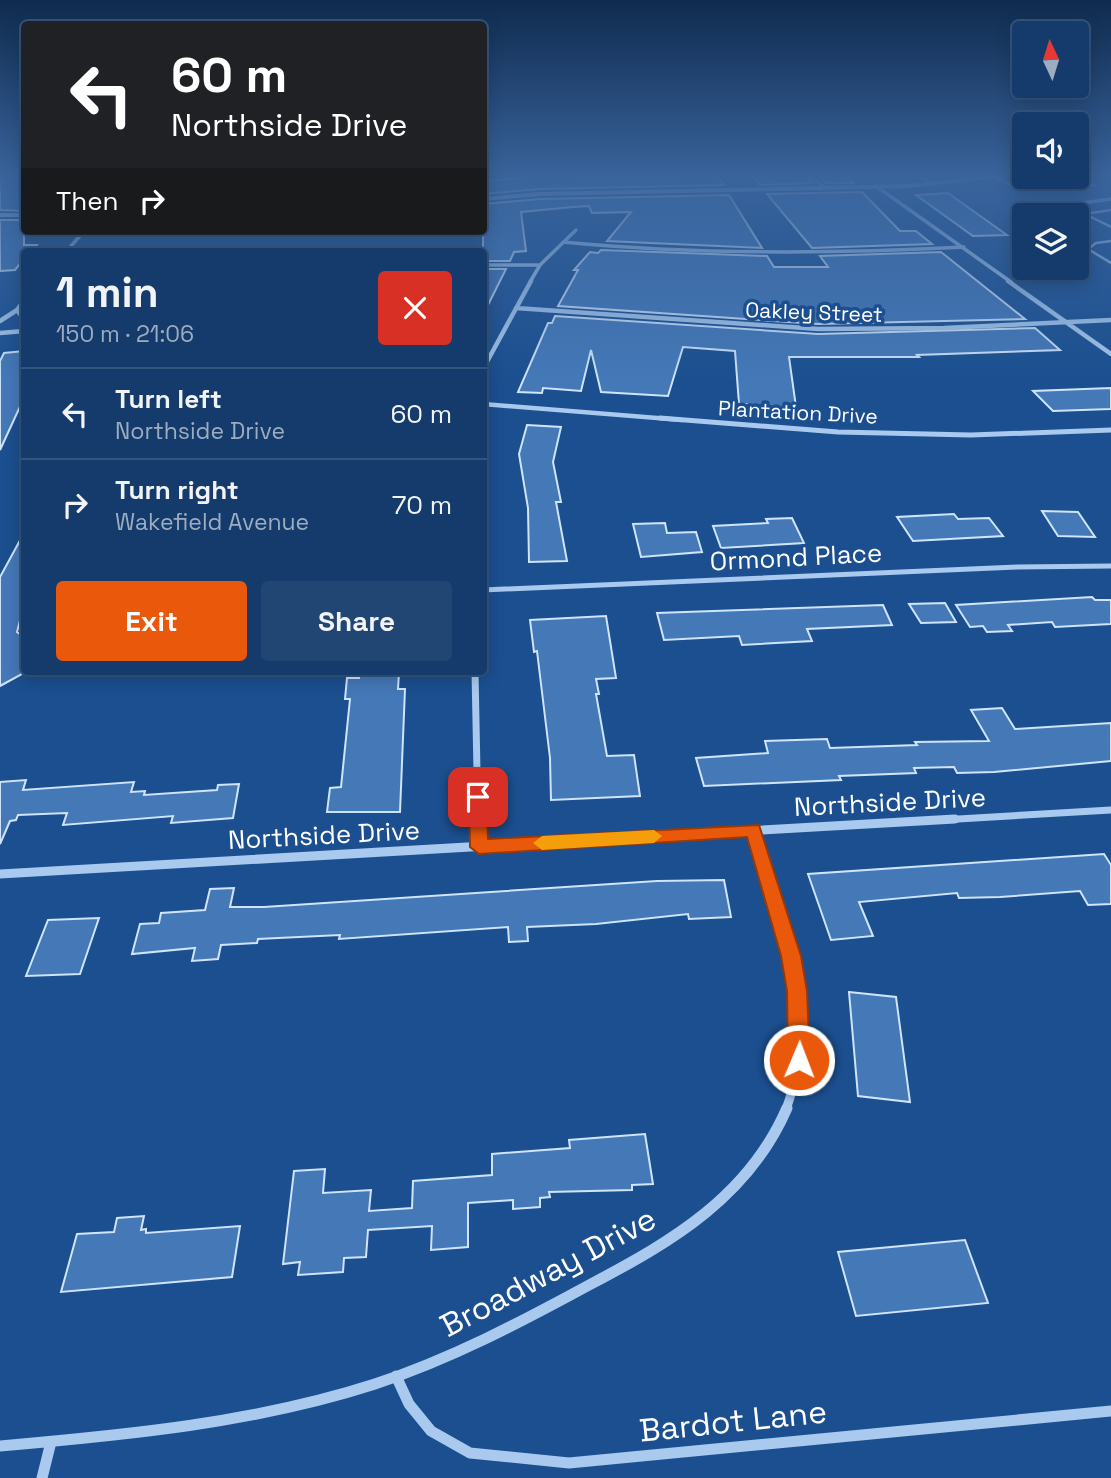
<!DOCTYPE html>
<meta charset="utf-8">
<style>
body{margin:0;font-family:"Space Grotesk",sans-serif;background:#214673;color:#f1f3f6;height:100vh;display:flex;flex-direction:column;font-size:26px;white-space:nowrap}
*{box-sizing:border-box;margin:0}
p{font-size:23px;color:#9dadc1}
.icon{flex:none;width:38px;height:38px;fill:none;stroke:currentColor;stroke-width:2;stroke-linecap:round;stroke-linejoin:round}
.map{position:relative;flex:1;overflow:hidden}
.drawer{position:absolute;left:21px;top:248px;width:466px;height:427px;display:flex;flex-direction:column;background:#143b6b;border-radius:7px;box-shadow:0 4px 18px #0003,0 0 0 2px #33557e}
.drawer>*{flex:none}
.guide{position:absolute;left:21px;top:21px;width:466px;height:214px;border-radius:7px;box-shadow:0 4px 18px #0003,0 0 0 2px #33557e;background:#202124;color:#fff;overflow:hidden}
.needle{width:46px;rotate:356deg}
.fabs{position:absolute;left:1012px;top:21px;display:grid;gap:14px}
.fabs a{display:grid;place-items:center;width:77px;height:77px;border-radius:7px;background:#143b6b;box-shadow:0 4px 18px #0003,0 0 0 2px #33557e;font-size:35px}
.pin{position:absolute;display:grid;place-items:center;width:60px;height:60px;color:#fff;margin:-30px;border-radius:14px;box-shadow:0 4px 10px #0006}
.me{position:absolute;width:77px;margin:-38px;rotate:1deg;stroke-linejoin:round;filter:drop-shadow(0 0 5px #0008)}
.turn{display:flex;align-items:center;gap:24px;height:147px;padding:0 35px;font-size:32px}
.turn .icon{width:91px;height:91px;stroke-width:2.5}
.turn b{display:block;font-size:49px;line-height:60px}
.then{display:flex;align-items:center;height:66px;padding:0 35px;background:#0003;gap:14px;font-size:26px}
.round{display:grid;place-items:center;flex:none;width:74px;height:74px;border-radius:7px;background:#214673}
.summary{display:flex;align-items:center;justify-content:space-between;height:119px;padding:0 35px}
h1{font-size:42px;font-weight:700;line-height:52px}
.button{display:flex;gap:14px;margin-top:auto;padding:14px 35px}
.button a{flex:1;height:80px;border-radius:7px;background:#ea580c;color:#fff;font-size:28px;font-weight:700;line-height:80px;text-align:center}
.button a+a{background:#214673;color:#f1f3f6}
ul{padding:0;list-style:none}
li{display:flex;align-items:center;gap:21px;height:91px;padding:0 35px;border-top:2px solid #33557e}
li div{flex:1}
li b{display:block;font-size:26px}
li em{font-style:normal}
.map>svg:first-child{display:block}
</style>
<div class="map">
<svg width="1111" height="1478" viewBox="0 0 1111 1478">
<rect width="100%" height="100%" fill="#1b4f8f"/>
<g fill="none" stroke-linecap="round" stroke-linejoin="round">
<!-- stream -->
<path stroke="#9cc4f0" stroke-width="3.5" d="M1017 212 1111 199"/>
</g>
<!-- building -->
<path fill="#4478b7" stroke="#cfe3fa" stroke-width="2" d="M24 174V211L0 210V175Z
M524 174H581L582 178 717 174 724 185 540 189 483 194V181L525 178Z
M751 174H804L813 183 760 185Z
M815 174H846L854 183H826Z
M862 192 900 231H916L932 244 812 248 767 194Z
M948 193 955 198 1007 235 973 236 916 195Z
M729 195 762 248 607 241 631 212 592 213 589 206 573 207 521 212 526 251 514 252 510 261H483V204L540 199Z
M24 220V245H37L31 252H24V259L15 270 0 271V220Z
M601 250 767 256 774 267H828L820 256 941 252 1025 319 818 324 558 306 578 270H574L590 252 598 253Z
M483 269H506L483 315Z
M555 316 818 334 1035 328 1060 350 917 355 919 357H789L796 407 739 404 735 351 683 347 668 396 601 392 591 350 581 391 543 388 542 393 518 392 548 323H552Z
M24 351V398L0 450V361L4 353Z
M1111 388V409L1053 411 1033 391Z
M527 425 561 427 553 462 561 502H556L567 561 529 562 528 508 519 454Z
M1042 511 1078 512 1095 537 1058 536Z
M954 514 958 519 989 518 1003 536 913 541 897 517Z
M792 518 804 543 721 548 713 526 768 523 766 519Z
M665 523 667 533 696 532 702 552 641 557 633 524Z
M24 533V605L17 632 24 637V673L0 686V577Z
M1092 597 1095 600H1111V624L1055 627 1052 622 1008 625 1012 631 987 632 983 626 970 627 956 605Z
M945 603 956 622 921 623 909 604Z
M883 605 892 625 807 629 812 641 742 645 739 636 664 640 657 613Z
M606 616 616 678 596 679 599 694H596L607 756 634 755 640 796 551 800 550 758 537 651 534 652 530 620Z
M360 672H399L398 689H405L400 812H327L330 788 341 787 350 699H345L347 678H359Z
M1002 708 1015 729 1111 723V761L994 772 957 773 954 767 914 768 916 773 839 776 841 780 704 786 696 758 768 753 765 741 827 739 830 748 917 745 915 742 989 741 971 710Z
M26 780 23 790 134 782 131 792 145 791 144 795 217 790 218 785 239 784 233 818 171 823 173 816 63 825 67 813 18 815 16 820 10 821 0 844V782Z
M1104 854 1111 865V904L1088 905 1080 891 1000 897 959 898 957 893 859 902 873 936 831 940 808 874Z
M724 880 731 917 689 919 688 914 596 924 527 927 528 941 509 942 508 927 339 939 340 935 258 939 257 943 221 945 218 959 192 961 195 948 132 954 140 924 159 923 161 913 205 910 210 889 234 888 230 907H264L657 881Z
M99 918 80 974 26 976 48 920Z
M849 992 896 997 910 1102 858 1096Z
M645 1134 653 1184 632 1185V1190L549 1192 550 1197 540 1198V1207L513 1209V1200L468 1203V1247L431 1250 432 1226 368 1230 366 1257 344 1258 343 1272 298 1275 300 1262 283 1264 294 1171 325 1169 323 1193 371 1190 369 1211 412 1208 413 1181 492 1175V1154L570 1148 569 1140Z
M144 1216 141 1230 146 1229V1233L240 1226 232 1277 61 1292 77 1234 114 1232 117 1218Z
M965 1240 988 1303 856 1316 838 1252Z"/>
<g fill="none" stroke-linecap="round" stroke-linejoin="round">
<!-- service -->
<path stroke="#a9c9ee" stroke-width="2.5" d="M915 174 932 184
M995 178 1015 187 1073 180 1065 177
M1073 180 1096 186
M1111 210 1085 214 1111 227
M1111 241 1096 243 1088 249 1111 263"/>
<!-- minor-far5 -->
<path stroke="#a9c9ee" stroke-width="3.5" d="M808 174 825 188
M876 186 1011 282
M563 242C697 255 830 254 964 247
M66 252 84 231
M483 265H540
M530 282 540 265 576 230"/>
<!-- minor-far4 -->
<path stroke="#a9c9ee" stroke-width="4.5" d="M1008 281 1111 354
M24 301 17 310 24 319
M516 308 818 329 944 328 1111 320
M0 321 17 310
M0 333 24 331
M483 369 531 281
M483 404 682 420"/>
<!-- minor-far3 -->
<path stroke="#a9c9ee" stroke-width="5" d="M660 418 838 432 971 435 1111 430
M483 590 1017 567 1111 566"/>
<!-- minor-far2 -->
<path stroke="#a9c9ee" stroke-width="7" d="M475 672 478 821
M924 821 1111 810"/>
<!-- minor-far1 -->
<path stroke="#a9c9ee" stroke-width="9" d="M478 819 479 847
M753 830C781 918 821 1018 786 1109
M0 874 955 819"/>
<!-- minor -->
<path stroke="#a9c9ee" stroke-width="11" d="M396 1376 409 1404 431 1431 470 1453 569 1463 1111 1411
M0 1446C126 1435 254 1423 375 1384 451 1359 521 1322 591 1284 673 1241 749 1196 787 1108
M42 1478 51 1442"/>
<!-- tertiary -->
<path fill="#a9c9ee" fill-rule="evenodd" d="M1004 174 1024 175 908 188 540 196 483 201V197L540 192 908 184Z
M0 213H24V217H0Z"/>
</g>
<!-- sky -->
<linearGradient id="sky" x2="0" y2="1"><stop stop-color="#0f2b4f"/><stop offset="0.46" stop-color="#39639b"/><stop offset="1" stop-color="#39639b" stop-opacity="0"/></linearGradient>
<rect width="1111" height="381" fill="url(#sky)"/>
<!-- route -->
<path fill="#ea580c" stroke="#983908" stroke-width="2" d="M478 791 486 797 488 839 759 825 801 956 807 991 810 1060 806 1068 799 1070 791 1068 788 1060 787 991 781 956 747 837 479 854 470 847 469 797Z"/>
<!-- slow -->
<path fill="#f59e0b" d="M654 830 662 836 654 843 542 850 533 843 542 836Z"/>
<g text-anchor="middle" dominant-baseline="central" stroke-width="7" stroke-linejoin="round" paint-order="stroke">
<!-- far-street labels -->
<g font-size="21" fill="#fff" stroke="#1b4f8f">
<text transform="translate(814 312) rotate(2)">Oakley Street</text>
<text transform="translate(798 412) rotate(3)">Plantation Drive</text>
</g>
<!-- street labels -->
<g font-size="26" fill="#fff" stroke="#1b4f8f">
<text transform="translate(796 557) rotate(-3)">Ormond Place</text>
<text transform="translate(890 802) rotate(-3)">Northside Drive</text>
<text transform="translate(324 835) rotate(-3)">Northside Drive</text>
</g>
<!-- near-street labels -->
<g font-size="32" fill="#fff" stroke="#1b4f8f">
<text transform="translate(548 1272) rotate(-28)">Broadway Drive</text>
<text transform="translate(733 1421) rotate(-6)">Bardot Lane</text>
</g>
</g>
</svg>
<div class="fabs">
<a><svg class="needle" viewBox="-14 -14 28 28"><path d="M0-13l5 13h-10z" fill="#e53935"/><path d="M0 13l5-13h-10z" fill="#9dadc1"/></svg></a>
<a><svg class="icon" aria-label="sound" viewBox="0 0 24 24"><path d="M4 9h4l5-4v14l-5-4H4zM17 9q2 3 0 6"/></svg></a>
<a><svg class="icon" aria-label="layers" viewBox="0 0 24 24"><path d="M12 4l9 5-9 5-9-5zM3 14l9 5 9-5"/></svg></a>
</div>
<div class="pin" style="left:478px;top:797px;background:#d93025"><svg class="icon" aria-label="arrive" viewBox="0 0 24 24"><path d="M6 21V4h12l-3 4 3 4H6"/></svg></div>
<svg class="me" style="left:799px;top:1060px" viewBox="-20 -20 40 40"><circle r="17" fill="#ea580c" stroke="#fff" stroke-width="3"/><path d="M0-11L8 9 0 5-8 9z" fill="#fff"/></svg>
<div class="guide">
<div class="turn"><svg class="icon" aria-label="left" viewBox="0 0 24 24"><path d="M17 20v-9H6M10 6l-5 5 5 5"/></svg><div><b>60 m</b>Northside Drive</div></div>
<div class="then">Then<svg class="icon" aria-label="right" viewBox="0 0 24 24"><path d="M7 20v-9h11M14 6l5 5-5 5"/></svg></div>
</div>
<section class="drawer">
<div class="summary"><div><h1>1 min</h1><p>150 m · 21:06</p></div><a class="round" style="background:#d93025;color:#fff"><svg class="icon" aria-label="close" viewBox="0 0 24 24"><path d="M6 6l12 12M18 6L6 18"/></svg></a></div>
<ul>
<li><svg class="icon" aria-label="left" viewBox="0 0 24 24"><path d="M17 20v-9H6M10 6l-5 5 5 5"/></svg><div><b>Turn left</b><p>Northside Drive</p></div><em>60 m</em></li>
<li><svg class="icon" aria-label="right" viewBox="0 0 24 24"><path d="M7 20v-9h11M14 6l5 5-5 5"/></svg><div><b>Turn right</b><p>Wakefield Avenue</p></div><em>70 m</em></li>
</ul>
<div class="button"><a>Exit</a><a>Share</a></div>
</section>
</div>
